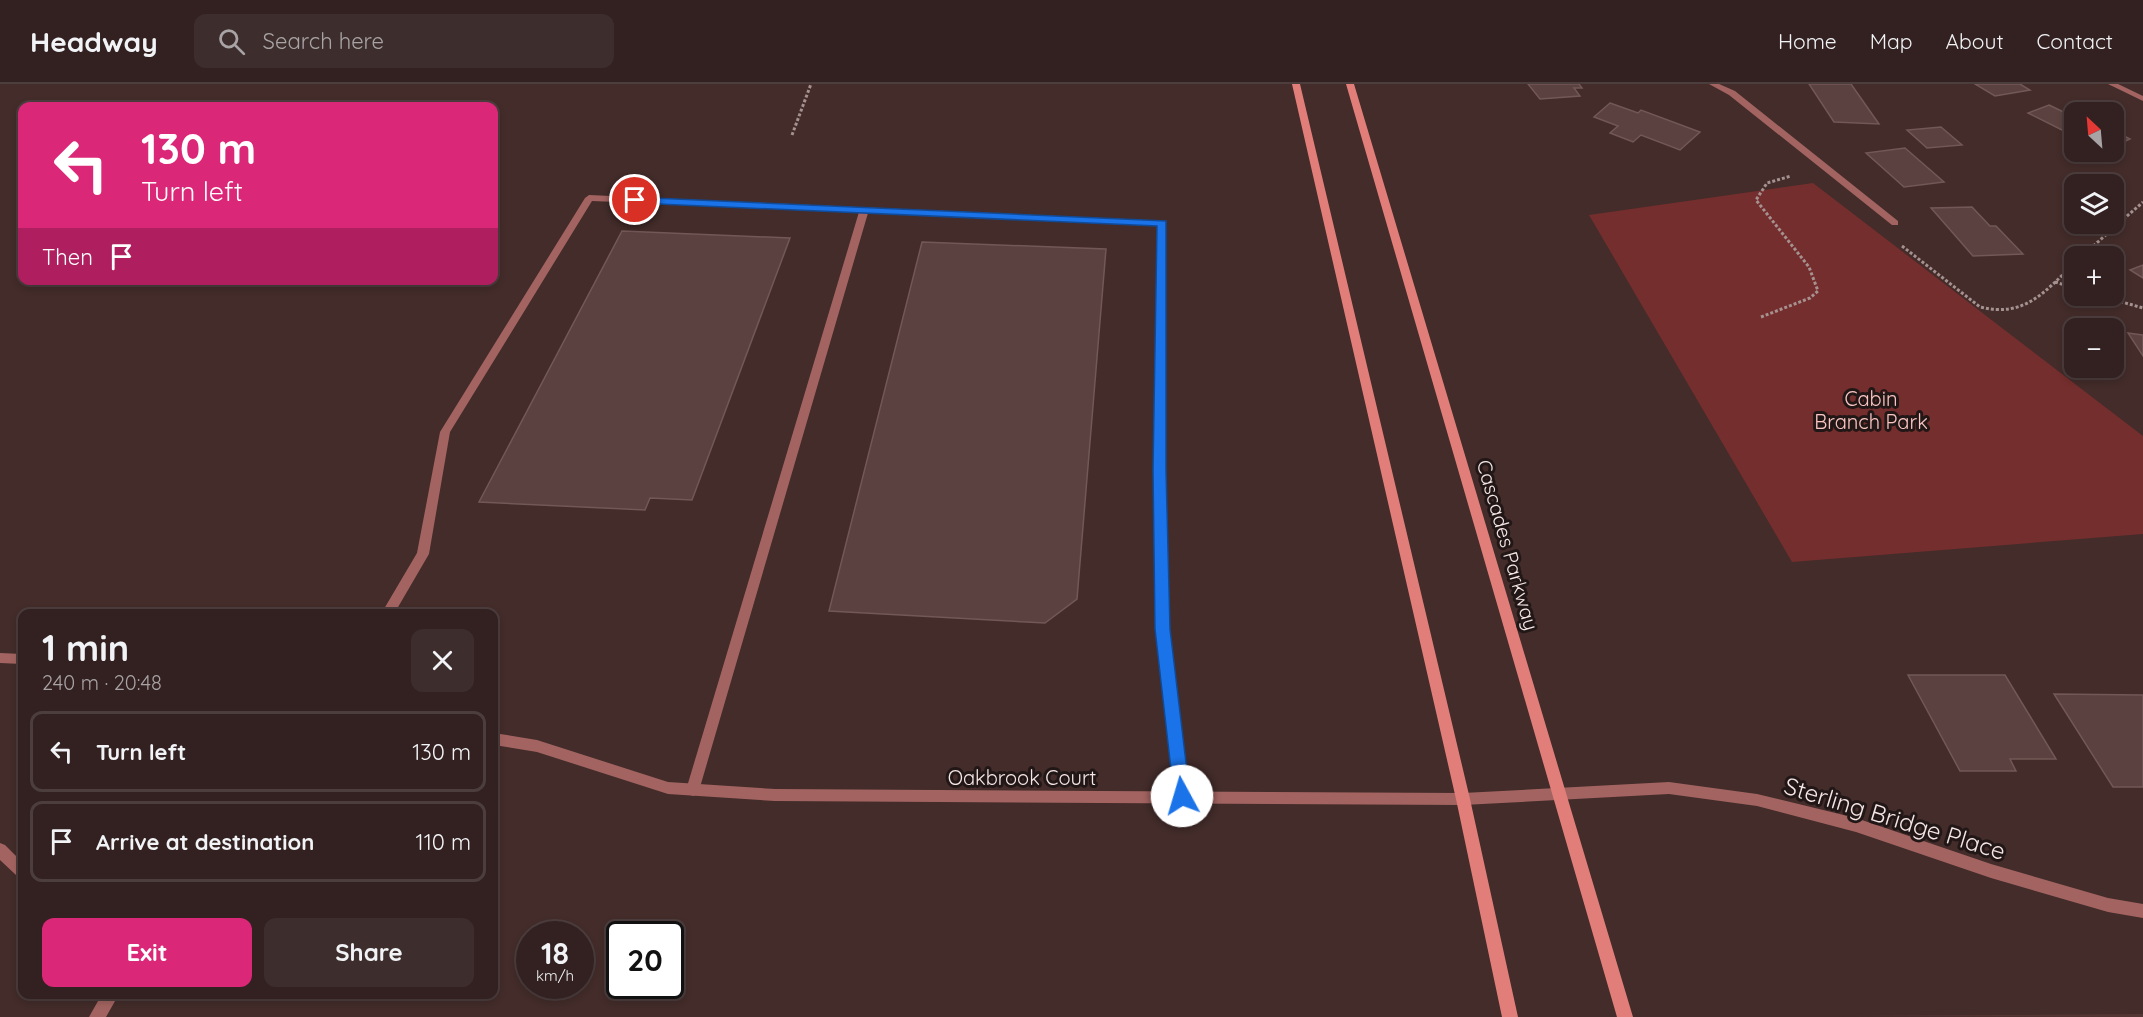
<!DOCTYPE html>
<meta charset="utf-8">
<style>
body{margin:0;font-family:Quicksand,sans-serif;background:#3d2e2d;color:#f1f3f6;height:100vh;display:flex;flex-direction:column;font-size:22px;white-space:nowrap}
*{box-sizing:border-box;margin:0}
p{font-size:20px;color:#a8a3a5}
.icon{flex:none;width:33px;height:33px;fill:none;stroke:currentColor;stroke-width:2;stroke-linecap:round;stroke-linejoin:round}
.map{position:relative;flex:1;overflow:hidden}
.panel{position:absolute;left:18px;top:525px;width:480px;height:390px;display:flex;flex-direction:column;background:#322120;border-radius:12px;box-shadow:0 3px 9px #0003,0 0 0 2px #4d3e3e}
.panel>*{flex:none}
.hud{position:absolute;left:18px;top:18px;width:480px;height:183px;border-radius:12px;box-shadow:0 3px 9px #0003,0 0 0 2px #4d3e3e;background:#db2777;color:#fff;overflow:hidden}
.needle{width:39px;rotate:334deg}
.controls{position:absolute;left:2064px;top:18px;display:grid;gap:12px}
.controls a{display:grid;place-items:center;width:60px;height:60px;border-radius:12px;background:#322120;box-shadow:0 3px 9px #0003,0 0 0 2px #4d3e3e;font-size:30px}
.speed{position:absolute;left:516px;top:837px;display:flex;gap:12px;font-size:30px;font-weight:700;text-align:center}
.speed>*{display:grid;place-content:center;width:78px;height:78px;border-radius:50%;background:#322120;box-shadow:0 3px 9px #0003,0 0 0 2px #4d3e3e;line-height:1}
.speed small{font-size:15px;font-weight:400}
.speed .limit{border:3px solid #111;border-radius:9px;background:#fff;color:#111}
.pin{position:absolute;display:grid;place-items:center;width:51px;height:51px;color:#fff;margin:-26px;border:3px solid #fff;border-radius:50%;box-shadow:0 2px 6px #0007}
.me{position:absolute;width:66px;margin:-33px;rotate:354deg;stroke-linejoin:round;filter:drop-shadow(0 0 4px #0008)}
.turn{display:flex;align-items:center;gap:21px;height:126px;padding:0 24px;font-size:27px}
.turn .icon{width:78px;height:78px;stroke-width:2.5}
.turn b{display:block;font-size:42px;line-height:51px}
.then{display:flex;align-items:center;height:57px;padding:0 24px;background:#0003;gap:12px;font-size:22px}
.round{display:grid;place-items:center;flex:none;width:63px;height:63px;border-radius:12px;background:#3d2e2d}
.summary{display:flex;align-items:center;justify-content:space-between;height:102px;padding:0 24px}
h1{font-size:36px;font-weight:700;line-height:45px}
.button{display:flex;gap:12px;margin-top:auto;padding:12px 24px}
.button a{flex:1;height:69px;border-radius:12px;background:#db2777;color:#fff;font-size:24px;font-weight:700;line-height:69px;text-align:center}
.button a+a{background:#3d2e2d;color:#f1f3f6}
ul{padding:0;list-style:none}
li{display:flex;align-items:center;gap:18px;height:81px;margin:0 12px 9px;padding:0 12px;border:3px solid #4d3e3e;border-radius:12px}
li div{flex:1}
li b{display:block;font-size:22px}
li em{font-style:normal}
header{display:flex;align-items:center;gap:36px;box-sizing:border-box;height:84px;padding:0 30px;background:#322120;border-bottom:2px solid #4d3e3e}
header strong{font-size:28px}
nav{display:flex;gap:33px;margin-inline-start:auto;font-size:21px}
.search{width:420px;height:54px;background:#3d2e2d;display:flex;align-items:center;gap:15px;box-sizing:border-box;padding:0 21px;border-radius:12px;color:#a8a3a5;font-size:22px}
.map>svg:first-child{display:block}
</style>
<header>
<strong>Headway</strong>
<div class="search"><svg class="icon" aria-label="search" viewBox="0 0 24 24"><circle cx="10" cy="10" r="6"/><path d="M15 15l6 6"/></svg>Search here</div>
<nav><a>Home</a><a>Map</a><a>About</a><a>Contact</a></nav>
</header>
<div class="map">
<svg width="2143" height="933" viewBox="0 0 2143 933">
<rect width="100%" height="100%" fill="#432c2a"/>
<!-- built -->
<path fill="#543634" d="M2143 930V933L1830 932Z"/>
<!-- green -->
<path fill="#742e2d" d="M1813 99 2143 352V450L1792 478 1589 131Z"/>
<!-- building -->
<path fill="#5b4240" stroke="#725856" stroke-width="1.5" d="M1528 0H1579L1582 4H1574L1580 12 1540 15Z
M1809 0H1851L1879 40 1834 38Z
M1975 0H2020L2030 6 1995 12Z
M1610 19 1638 29 1641 26 1700 48 1680 66 1641 51 1633 58 1610 49 1618 42 1594 33Z
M2049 21 2074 33V52L2028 29Z
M1941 43 1962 61 1927 64 1907 46Z
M2114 47 2130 55 2114 62Z
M1905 64 1944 98 1904 103 1866 69Z
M1972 123 1990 142H1996L2023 170 1973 172 1931 124Z
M622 147 790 154 692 416 650 414 645 426 479 418Z
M922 158 1106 165 1077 515 1045 539 829 527Z
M2143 181V194L2130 186Z
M2128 249 2143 251V272Z
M1908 591H2005L2056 675H2010L2016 687H1960Z
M2054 610 2143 611V703H2113Z"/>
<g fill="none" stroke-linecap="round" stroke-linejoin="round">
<!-- path -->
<path stroke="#a59190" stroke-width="3" stroke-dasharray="3 2" stroke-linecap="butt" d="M792 51 811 0
M1902 162 1980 223C2025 234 2044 208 2074 180
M2082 172 2143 118
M2055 198 2074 204
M2101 212 2143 224
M1761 233 1810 214 1818 207 1809 183 1756 116 1767 99 1791 92"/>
<!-- service -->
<path fill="#a36461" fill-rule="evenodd" d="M1709 0H1719L1735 7 1898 137V141H1892L1729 11Z
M589 111 1166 137 1165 386 1169 545 1189 712 1187 716 1182 718 1177 716 1175 712 1157 545 1153 386 1158 142 868 129 698 710 693 712 688 710 686 706 859 128 592 117 450 348 429 470 394 530H381L417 469 440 348 585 114Z
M0 569 22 570V580L0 579Z
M0 759 5 761 22 778V794L17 792 0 776Z
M102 910H119L106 933H89Z"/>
<!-- minor -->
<path fill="#a36461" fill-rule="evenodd" d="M2108 0H2118L2143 12V17Z
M494 649 537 656 668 698 775 705 1463 709 1669 698 1757 710 1856 734 1991 780 2108 814 2143 820V834L2108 828 1991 794 1856 748 1757 722 1669 710 1463 721 775 717 668 710 537 668 494 661Z"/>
<!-- secondary -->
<path fill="#e27e7a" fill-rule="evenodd" d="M1292 0H1300L1470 715 1518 933H1502L1456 715Z
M1346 0H1354L1633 933H1617Z"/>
</g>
<!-- route -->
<path fill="#1a73e8" stroke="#114b97" stroke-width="1.5" d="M631 113 1166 137V386L1170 545 1190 712 1188 717 1182 719 1176 717 1174 712 1155 545 1153 386 1157 142 635 119 630 116Z"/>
<g text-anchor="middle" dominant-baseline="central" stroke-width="6" stroke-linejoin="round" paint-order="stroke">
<!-- park labels -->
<g font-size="20" fill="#fbc6c2" stroke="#221717">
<text x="1871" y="314">Cabin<tspan x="1871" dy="23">Branch Park</tspan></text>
</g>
<!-- street labels -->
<g font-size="20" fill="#f6e6e5" stroke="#221717">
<text transform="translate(1508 461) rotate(74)">Cascades Parkway</text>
<text x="1022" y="693">Oakbrook Court</text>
</g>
<!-- near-street labels -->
<g font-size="24" fill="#f6e6e5" stroke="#221717">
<text transform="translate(1895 734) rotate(17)">Sterling Bridge Place</text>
</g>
</g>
</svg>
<div class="controls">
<a><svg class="needle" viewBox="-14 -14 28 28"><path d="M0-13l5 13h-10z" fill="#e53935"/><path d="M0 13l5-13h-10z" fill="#a8a3a5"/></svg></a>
<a><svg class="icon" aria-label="layers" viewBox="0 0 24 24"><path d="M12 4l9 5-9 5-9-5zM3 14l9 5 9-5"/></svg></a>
<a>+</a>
<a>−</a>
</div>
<div class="speed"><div>18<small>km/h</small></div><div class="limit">20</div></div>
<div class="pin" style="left:635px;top:116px;background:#d93025"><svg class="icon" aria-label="arrive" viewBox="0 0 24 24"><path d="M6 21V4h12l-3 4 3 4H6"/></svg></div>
<svg class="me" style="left:1182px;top:712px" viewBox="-20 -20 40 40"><circle r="19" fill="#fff"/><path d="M0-13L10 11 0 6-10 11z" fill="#1a73e8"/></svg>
<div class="hud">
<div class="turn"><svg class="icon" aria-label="left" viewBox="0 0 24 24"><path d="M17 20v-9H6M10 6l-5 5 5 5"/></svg><div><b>130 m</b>Turn left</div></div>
<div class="then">Then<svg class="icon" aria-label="arrive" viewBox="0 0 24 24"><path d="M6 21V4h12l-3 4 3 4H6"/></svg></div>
</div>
<section class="panel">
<div class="summary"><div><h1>1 min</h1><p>240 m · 20:48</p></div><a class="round"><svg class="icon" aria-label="close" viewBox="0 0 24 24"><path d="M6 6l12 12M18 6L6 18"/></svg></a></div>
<ul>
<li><svg class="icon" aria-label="left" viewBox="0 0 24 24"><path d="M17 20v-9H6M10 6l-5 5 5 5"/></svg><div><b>Turn left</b></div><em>130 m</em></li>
<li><svg class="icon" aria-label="arrive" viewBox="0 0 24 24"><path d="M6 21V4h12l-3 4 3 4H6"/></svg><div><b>Arrive at destination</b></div><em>110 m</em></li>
</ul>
<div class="button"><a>Exit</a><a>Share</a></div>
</section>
</div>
